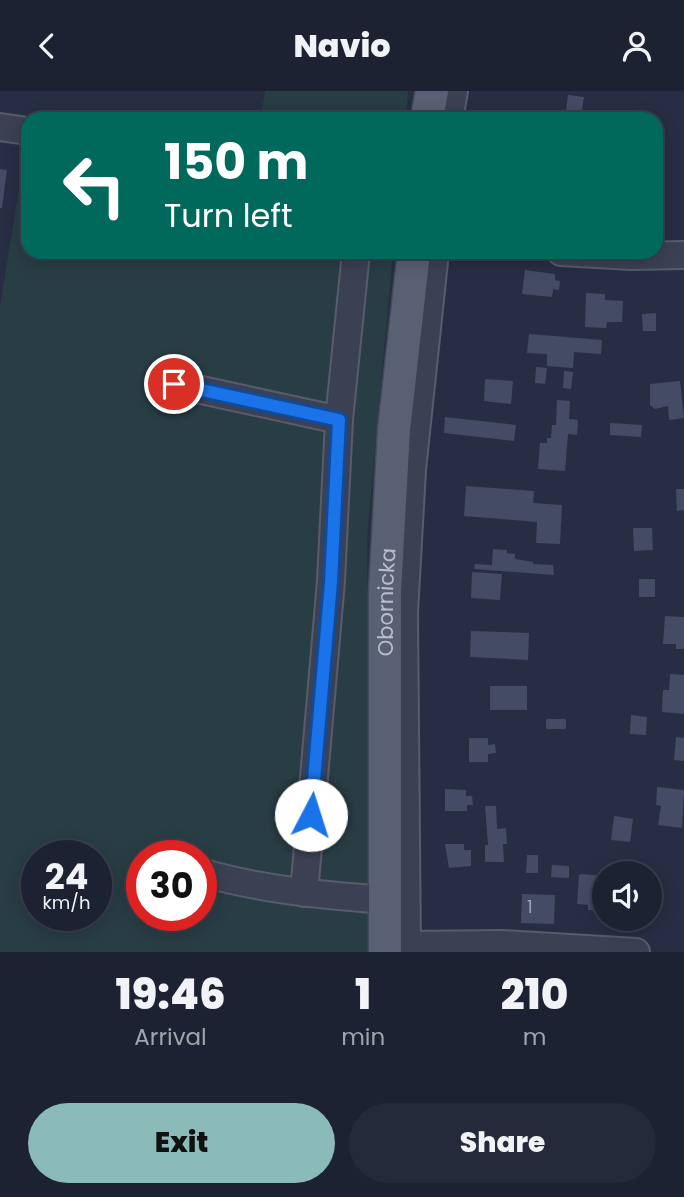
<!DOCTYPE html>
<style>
body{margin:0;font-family:Poppins,sans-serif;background:#252a3b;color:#f1f3f6;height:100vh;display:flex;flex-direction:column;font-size:26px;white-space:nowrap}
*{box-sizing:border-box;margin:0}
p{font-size:23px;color:#a0a4ac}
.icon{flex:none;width:38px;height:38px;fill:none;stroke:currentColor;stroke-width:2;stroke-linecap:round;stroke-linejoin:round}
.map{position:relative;height:861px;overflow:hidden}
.details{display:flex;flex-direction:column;background:#1d2233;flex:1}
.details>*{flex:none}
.guide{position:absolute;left:21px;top:21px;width:642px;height:147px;border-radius:21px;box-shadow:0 4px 18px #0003,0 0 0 2px #3b3f4e;background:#00695c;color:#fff;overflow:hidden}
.buttons{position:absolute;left:592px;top:770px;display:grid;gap:14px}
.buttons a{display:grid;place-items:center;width:70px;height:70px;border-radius:50%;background:#1d2233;box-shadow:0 4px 18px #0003,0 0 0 2px #3b3f4e;font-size:35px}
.speed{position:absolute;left:21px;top:749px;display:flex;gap:14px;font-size:35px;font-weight:700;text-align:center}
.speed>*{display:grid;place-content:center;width:91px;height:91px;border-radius:50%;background:#1d2233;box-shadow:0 4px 18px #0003,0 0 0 2px #3b3f4e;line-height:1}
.speed small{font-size:18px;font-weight:400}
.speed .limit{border:10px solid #d22;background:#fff;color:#111}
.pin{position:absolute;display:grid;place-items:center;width:60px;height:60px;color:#fff;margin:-30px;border:4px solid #fff;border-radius:50%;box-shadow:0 2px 7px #0007}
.me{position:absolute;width:77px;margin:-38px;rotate:5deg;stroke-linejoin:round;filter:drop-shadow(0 0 5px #0008)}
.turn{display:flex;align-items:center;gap:24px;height:147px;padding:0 28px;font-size:32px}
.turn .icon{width:91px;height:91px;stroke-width:2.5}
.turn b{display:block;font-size:49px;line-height:60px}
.eta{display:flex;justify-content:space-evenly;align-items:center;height:119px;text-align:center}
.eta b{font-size:42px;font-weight:800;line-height:49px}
.cta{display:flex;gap:14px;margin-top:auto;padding:14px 28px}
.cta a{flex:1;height:80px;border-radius:42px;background:#8bbbb9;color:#111;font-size:28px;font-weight:800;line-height:80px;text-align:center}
.cta a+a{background:#252a3b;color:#f1f3f6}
header{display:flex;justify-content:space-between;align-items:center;height:91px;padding:0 28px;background:#1d2233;font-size:32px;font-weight:800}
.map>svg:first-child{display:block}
</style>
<header><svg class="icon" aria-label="back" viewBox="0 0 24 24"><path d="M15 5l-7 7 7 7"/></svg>Navio<svg class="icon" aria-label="person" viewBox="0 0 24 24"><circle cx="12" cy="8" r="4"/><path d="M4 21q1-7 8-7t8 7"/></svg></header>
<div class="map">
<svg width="684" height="861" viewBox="0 0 684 861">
<rect width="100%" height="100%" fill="#272e44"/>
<!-- grass -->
<path fill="#293d45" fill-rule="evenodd" d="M265 0H408L406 28H261Z
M24 67H28V161H393L367 447 372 861H0V216ZM37 765H96V824H37ZM142 765H201V824H142Z"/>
<!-- building -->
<path fill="#444b64" d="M568 4 584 6 581 26 565 28Z
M0 78 7 79 2 117H0Z
M525 179 555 183V189L560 190 559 199 553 198 552 206 522 203Z
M586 202 605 203V209L623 210 622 231H607L606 237 585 236Z
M656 222V240H643L642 223Z
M529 243 602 249 601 263 574 261 573 277 547 275V263L527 262Z
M536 276 547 277 545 293 535 292Z
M564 280 573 281 571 298 563 297Z
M485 288 513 290 511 313 484 310Z
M680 290 684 327 669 329 668 315 655 318 650 314V293Z
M557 309 570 310 569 328 578 329 577 344 568 343 565 380 538 378 540 352H547V347H551L552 334H556Z
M445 326 516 334 514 350 444 342Z
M610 332 642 334 641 346 610 344Z
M466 395 534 400 533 412 562 414 560 453 536 452 537 431 464 425Z
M676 398H684V419L677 420Z
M633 437H652L653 459 634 460Z
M493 458 507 459V462L515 463V468L533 471V473L553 474 554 484 474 478 475 473 492 474Z
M472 481 502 483 500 509 471 507Z
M639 488H655V506H639Z
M665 525 684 526V558H676V553H663Z
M471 540 529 542 528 569 470 566Z
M670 583 684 584V623L662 621 663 599H669Z
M490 595H527V619H490Z
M631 624 647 626 646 644 630 643Z
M546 628H566V638H546Z
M676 646 684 647V670L674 669Z
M469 647H488V654L495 653 496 662 488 663V671H469Z
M657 696 684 699 682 737 658 734 661 715 656 714Z
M445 698 466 699V705H472L473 714H467V720H445Z
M485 715H496L497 738 506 737 507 753H503L504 771H485V754H488Z
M614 725 633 728 630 751 611 749Z
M445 753H464V759H471V775L449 777Z
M527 764H538V782H526Z
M552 774 569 775V787L551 786Z
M582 783 604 785V820L588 819V814L577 813 579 784Z
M522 803 555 804 554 833 521 832Z"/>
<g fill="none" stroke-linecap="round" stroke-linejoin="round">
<!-- minor casing -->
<g stroke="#575c6e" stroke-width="30">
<path id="minor" d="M449 28 454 0
M0 36 28 40
M561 161 631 165 684 164
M174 293 339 329
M201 781C261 799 323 804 385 809
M304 802 331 490 339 329 356 161
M407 854 502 853 636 861
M407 861 404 522 412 379 435 161"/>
</g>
<!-- major casing -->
<g stroke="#454a5d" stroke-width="35">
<g id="major">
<path d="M427 28 432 0"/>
<path id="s1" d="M385 861V501L394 339 414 161"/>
</g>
</g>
<!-- minor -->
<use href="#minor" stroke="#3b4153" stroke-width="26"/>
<!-- major -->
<use href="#major" stroke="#5a6073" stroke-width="32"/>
</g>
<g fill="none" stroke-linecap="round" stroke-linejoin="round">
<!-- route casing -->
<g stroke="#114b97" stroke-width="18">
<path id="route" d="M174 293 339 329 331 491 311 724"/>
</g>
<!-- route -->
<use href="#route" stroke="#1a73e8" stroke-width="12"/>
</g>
<g text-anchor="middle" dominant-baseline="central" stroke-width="5" stroke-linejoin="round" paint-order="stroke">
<!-- number labels -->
<g font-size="18" fill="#9ca0b3">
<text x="530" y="815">1</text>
</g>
<!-- street labels -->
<g font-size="21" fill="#b9bdcd" stroke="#202639">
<text stroke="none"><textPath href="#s1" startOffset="350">Obornicka</textPath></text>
</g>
</g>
</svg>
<div class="buttons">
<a><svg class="icon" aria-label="sound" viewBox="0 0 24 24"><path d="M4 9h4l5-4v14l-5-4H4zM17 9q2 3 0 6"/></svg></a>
</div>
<div class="speed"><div>24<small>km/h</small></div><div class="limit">30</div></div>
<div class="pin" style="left:174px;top:293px;background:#d93025"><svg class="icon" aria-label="arrive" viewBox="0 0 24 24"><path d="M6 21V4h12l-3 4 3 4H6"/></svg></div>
<svg class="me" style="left:311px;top:724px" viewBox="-20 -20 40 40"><circle r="19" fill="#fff"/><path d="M0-13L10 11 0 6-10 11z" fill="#1a73e8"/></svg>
<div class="guide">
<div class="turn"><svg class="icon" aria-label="left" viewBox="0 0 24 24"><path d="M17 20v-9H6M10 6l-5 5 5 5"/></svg><div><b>150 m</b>Turn left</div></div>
</div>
</div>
<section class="details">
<div class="eta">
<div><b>19:46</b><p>Arrival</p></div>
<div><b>1</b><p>min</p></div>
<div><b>210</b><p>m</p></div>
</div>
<div class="cta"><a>Exit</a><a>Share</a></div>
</section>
